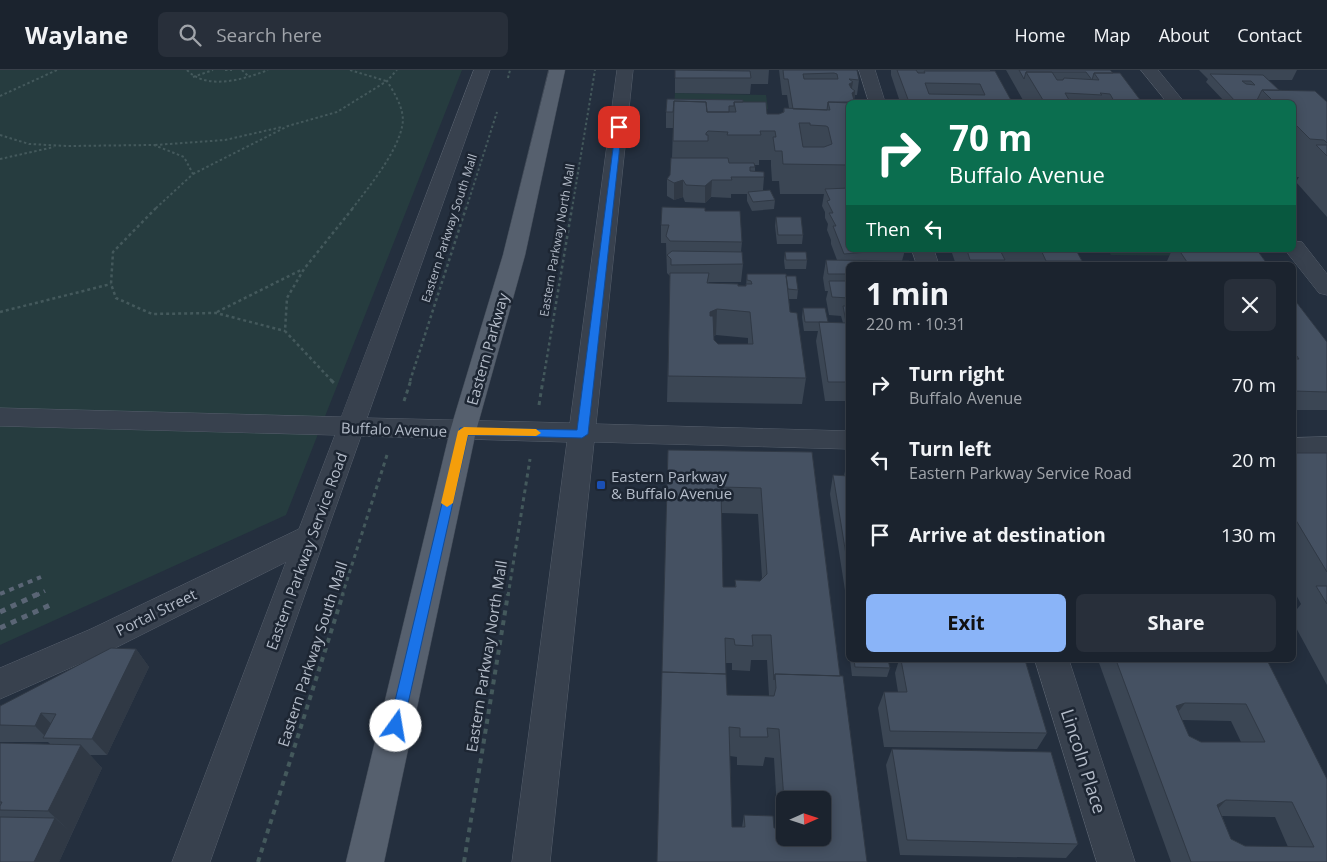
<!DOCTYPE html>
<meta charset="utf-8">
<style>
body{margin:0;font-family:"Open Sans",sans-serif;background:#282f3a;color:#f1f3f6;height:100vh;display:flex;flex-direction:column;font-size:19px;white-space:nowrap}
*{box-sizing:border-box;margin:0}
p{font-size:16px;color:#a0a4aa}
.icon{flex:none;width:28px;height:28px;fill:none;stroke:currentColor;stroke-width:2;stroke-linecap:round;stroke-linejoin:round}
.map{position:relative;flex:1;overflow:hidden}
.drawer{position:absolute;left:846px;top:192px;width:450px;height:400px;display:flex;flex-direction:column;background:#1b232e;border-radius:8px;box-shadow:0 2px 12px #0003,0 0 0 1px #39404a}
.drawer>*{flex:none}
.banner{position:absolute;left:846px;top:30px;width:450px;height:152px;border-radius:8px;box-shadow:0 2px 12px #0003,0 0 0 1px #39404a;background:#0b6e4f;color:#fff;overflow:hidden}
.needle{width:32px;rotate:87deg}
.fabs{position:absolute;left:776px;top:721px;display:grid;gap:10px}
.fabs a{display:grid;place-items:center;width:55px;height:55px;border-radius:8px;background:#1b232e;box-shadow:0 2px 12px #0003,0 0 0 1px #39404a;font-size:25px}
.pin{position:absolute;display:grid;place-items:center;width:42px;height:42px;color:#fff;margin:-21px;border-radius:10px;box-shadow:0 2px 8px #0006}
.me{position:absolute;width:55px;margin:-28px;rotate:13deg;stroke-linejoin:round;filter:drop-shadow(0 0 4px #0008)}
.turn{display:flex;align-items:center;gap:18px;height:105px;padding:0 20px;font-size:22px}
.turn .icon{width:65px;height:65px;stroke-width:2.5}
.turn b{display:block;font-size:35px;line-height:42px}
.then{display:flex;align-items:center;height:48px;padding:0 20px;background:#0003;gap:10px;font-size:19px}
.round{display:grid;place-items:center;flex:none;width:52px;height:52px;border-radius:8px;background:#282f3a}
.headline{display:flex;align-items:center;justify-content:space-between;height:85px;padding:0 20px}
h1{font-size:30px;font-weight:700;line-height:38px}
.button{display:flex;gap:10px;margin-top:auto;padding:10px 20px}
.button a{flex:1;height:58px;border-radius:8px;background:#8ab4f8;color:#111;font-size:20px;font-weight:700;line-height:58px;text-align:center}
.button a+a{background:#282f3a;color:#f1f3f6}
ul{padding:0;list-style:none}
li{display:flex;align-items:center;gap:15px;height:75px;padding:0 20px}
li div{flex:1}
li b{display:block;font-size:19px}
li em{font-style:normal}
header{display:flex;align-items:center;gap:30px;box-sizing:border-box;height:70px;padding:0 25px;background:#1b232e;border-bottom:1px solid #39404a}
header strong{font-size:24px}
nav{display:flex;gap:28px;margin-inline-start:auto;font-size:18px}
.search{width:350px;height:45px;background:#282f3a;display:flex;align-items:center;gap:12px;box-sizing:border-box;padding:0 18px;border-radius:8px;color:#a0a4aa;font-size:19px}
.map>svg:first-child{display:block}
</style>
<header>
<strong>Waylane</strong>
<div class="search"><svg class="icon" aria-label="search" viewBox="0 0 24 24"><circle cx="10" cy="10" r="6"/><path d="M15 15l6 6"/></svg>Search here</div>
<nav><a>Home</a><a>Map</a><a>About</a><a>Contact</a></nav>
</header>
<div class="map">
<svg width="1327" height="792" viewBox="0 0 1327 792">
<rect width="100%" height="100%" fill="#242f3e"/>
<!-- green -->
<path fill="#263c3f" d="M0 0H462L286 445 0 575Z
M675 23 766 25 768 39 674 37Z
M1108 180H1239L1244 186 1111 185Z"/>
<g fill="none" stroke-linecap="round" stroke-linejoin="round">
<!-- minor casing -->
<g stroke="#565f6c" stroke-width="1">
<path id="minor" d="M474 0H490L367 348 570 353 617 0H633L596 354 849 361V379L594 372 550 792H512L567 372 361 366 210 792H172L286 492 113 579 0 629V598L91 559 299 459 335 365 0 356V338L341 347Z
M859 0H875L885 32H869Z
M1141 0H1158L1184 32H1167Z
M1294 171 1302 172 1327 204V225L1319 223 1285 180H1294Z
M912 180H934L939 195H917Z
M1327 367V387L1294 386V368Z
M1035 590H1069L1135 792H1097Z"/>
</g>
<!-- major casing -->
<g stroke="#414a57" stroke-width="1">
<path id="major" d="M549 0H565L525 185 476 361 384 792H346L450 361 503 185Z"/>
</g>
<!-- path-far3 -->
<path stroke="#44595c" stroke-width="2" stroke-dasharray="2.5 2.5" stroke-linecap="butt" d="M187 0C207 21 245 9 268 0
M225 0H232
M242 0 249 7
M350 0 386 11
M193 7 213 0
M508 8 510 0
M0 26 57 0
M0 65 29 74 68 76 154 75 184 87 193 104 155 139
M155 75 225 70 282 57
M0 89 54 77
M193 104 288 56 337 42 387 11
M352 139C369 117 396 84 402 57 406 41 395 24 387 11L397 0
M466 139 497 42
M572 139 595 0"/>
<!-- path-far2 -->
<path stroke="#44595c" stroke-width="2.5" stroke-dasharray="3 3" stroke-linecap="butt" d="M156 138 113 182 111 214 116 228 152 244 216 243 285 261
M0 242 111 214
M217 242 303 199
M332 311 285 261 287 228 304 199 353 138
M410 311 466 138
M543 311 572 138"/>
<!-- path-far1 -->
<path stroke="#44595c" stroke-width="3" stroke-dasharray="4 4" stroke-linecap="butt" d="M331 310 335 314
M404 331 411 310
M539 335 543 310
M342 526 387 385
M508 526 530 389"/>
<!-- path -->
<path stroke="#44595c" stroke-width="4" stroke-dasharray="5 5" stroke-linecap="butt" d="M258 792 343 524
M464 792 508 524"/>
<!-- minor -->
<use href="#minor" fill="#38414e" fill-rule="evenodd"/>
<!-- major -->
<use href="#major" fill="#56606e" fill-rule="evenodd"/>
<!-- rail-far1 -->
<path stroke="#5a6575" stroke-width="4" stroke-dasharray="5 5" stroke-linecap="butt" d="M0 524 41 507
M35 526 45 521"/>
<!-- rail -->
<path stroke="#5a6575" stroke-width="5" stroke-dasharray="6 6" stroke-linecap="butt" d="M0 542 38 524
M0 558 50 535"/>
</g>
<!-- wall -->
<path fill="#3b4654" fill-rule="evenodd" d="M675 0H769L768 14H751L750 24 675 23Z
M779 0H857L859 10 857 25H855L854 30 849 32V180H905L902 191 849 195V331H825L816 271 818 261H804L802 247 803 238 827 253H843L841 246 829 245 826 229 828 221H825L823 208 826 190H837L831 174V170L827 160 828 154 825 148V142L822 136 824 124H780L779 111H772L771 96V90H759V95H755V101L764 107 763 120 775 130 774 139 752 141 747 131V124H731V128L711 127 705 133 685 132 683 127 674 130 667 126V109L670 105 672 88 673 58H666V42L743 32 767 44H779L783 43 784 38H789L787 25H782Z
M891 0H990V1L1012 32H900L891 5Z
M1006 0H1110L1141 31 1140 32H1024Z
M1199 0H1297L1292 10H1268L1279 20 1327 32V147L1296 112 1299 107H1294V32H1225L1206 12 1208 9Z
M705 141 742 172 741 182 743 194 741 212H709L708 213 746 216 747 204 786 206 798 220 797 229H789L790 242 806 308 802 334 667 332 670 206 667 203 666 173H661V155ZM716 265 748 268V274H718L714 270V266Z
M776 147 803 165 802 174H777L775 156Z
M951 180H1076L1082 191 1080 195H956Z
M1172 180H1257L1268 195H1169L1167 191Z
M785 182 807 190 806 199H785L784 191Z
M1294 229 1327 272V340H1294Z
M668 380 812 382 840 606 867 792H657ZM721 443 758 444 762 508 760 511 735 510V517H723ZM751 590H767L769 626 727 625 725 593H732V600L750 601ZM730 686 737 687V695L763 696 765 687 774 688 778 758H774L744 745 742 757H732ZM785 730 822 768H785Z
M1294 383H1327V615L1294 554V543L1301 534 1294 521Z
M846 396H849V546L830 424 833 405 844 406Z
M136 579 149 597 107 685H90L102 698 59 792H0V673L50 674 48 672H0V636Z
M850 590H888L890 598 887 607 852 606Z
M899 590H1025L1047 663 1037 679 884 677 878 638 884 622H898L895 603Z
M1098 590H1267L1327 792H1171ZM1182 650 1231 651 1241 672H1201L1189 666ZM1222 746 1275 747 1288 777 1245 776 1231 769Z
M892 679 1078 774 1066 788 900 785 886 695Z"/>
<!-- shaded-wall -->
<path fill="#303945" d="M853 12 850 28 849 14Z
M855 21 854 32 852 23Z
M683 110V127L674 130V113Z
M712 110 711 127 705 133V116Z
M717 239 716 265 709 268 710 242Z
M136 579 149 597 107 685 92 669Z
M1185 633 1172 650 1176 636Z
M41 643 57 660 47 668 35 656Z
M81 675 102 698 72 763 48 741Z
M1226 730 1211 746 1217 735Z
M55 748 72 763 59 792H34Z"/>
<!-- building -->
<path fill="#455162" stroke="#303945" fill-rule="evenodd" d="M675 0 750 1 751 8H675Z
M783 0H857L859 10 849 9 853 12 849 14 851 18 855 21 852 23 854 30 857 32H828L827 40 793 39 788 9H784ZM834 3 837 4 838 9H804L803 4Z
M897 0H916L918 3H925L924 1H995L1012 32H909ZM925 13 980 14 985 25 929 24Z
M1019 0H1110L1113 3H1094L1092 10 1086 2H1026L1024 9Z
M1026 2H1052L1057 10H1063L1064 8 1099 10 1094 3H1120L1141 31H1114L1110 24 1100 23 1102 25 1065 23 1069 30H1043Z
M1210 4 1263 5 1279 20H1262L1256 32H1236ZM1242 11H1251L1255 15 1246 14Z
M1262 20 1315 21 1327 32V73L1324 70 1310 69 1294 53V32H1274Z
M667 29 743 30V32H734V36H729V42H707L706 32 674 31 673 42H666Z
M674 31 706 32 707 42H736L734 32H766L767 44H779L784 42V38L830 40 828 32 849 33V95L783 94 782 81H775L773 67H776L775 61H760L761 65H727L728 62 708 61 706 63V65H708V71H673ZM799 53H810V55L826 56 828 57 832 74 824 77H803Z
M1316 75H1327V86Z
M671 88H728L729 93H754L755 97H750V101L764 102V107H731L732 110H712L705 116 686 115 683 110 674 113 667 109 670 105Z
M849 118V180H891L844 184 833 156H836L829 143H833L827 131 830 130 825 119Z
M770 120 775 130 753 132 748 122Z
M662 137 705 138V141H740L742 172 670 171 666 166 669 155H661Z
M776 147H801L803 165H778Z
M967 180H1000L1005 190H970Z
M1041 180H1076L1082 191H1046Z
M1179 180H1257L1268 195H1189Z
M672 181 742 182 743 194 671 195V189L667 185Z
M785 182H806L807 190H786Z
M826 190 909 191 910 195H849V204H828Z
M670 203H709L707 213 738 214V216H746V214H752L751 211 747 210V204H786L790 242 797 243 806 308 668 306ZM717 239 750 242 753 274H718L714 270 713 246H710V242Z
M786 206H796L798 220 788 219Z
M829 211H849V228L832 227Z
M1294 229 1327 272V322L1294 321V289H1299L1294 282Z
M843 236H849V252H846Z
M803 238H825L828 252H805Z
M819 252 847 253 849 263V312H828Z
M668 380 812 382 840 606 775 604 774 610 771 565H752L753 576 735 575 734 569 725 568 726 604 662 602ZM721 417 761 418 767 504 760 511 735 510 736 517H723Z
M1294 383H1327V502L1294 447Z
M846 396H849V503L833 405 848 406Z
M1316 516H1327V534Z
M111 578 136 579 92 669 43 668 56 644 41 643 35 656 0 655V636Z
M854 590H888L890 598 855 597Z
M901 590H1025L1047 663 890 661 884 622H907Z
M1116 590H1267L1327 709V792H1191ZM1185 633 1246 634 1265 672H1201L1189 666 1176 636ZM1226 730 1292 732 1314 777 1245 776 1231 769 1217 735Z
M662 602 726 604 727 625 774 626 776 618 775 604 843 606 867 792H657ZM729 657 740 658V667H768L767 658 779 659 785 745V730H822V768H785V758H774L773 746 744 745 745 757H732Z
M0 673 81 675 48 741 0 740V736L2 732H0Z
M892 679 1051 682 1078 774 907 770Z
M0 747 55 748 34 792H0Z"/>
<!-- route -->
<path fill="#1a73e8" stroke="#114b97" d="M616 55 622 57 588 364 582 368 468 365 403 656 401 661 396 663 391 661 389 656 460 358 577 360Z"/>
<!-- slow -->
<path fill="#f59e0b" d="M464 357 536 359 541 363 536 366 468 365 453 433 447 437 441 433 458 361Z"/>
<!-- markers -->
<rect fill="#1a4fb4" stroke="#1d2633" stroke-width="2" x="596" y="410" width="10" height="10" rx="2.5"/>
<g text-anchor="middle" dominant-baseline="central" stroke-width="5" stroke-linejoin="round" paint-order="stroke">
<!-- far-street labels -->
<g font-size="12" fill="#b4bcc9" stroke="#1d2633">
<text transform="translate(449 158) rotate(-72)">Eastern Parkway South Mall</text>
<text transform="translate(557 170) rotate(-80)">Eastern Parkway North Mall</text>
</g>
<!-- street labels -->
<g font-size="15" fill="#b4bcc9" stroke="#1d2633">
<text transform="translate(487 279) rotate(-74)">Eastern Parkway</text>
<text transform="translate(394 359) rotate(2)">Buffalo Avenue</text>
<text transform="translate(306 481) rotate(-70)">Eastern Parkway Service Road</text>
<text transform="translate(156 542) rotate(-26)">Portal Street</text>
<text transform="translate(312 584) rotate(-72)">Eastern Parkway South Mall</text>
<text transform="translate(486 586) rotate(-81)">Eastern Parkway North Mall</text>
</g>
<!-- poi labels -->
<g font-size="15" fill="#b4bcc9" stroke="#1d2633" text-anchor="start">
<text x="611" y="406">Eastern Parkway<tspan x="611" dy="17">&amp; Buffalo Avenue</tspan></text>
</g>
<!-- near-street labels -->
<g font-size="18" fill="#b4bcc9" stroke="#1d2633">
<text transform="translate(1084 691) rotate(72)">Lincoln Place</text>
</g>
</g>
</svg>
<div class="fabs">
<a><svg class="needle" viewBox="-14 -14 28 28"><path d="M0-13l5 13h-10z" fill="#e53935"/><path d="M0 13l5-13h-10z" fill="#a0a4aa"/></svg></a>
</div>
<div class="pin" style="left:619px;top:57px;background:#d93025"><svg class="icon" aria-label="arrive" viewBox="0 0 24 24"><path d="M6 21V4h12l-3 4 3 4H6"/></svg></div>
<svg class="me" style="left:396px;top:656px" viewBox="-20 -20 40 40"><circle r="19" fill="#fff"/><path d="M0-13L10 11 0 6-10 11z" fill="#1a73e8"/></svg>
<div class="banner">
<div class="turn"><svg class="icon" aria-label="right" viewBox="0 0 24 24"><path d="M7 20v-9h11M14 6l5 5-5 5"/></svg><div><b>70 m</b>Buffalo Avenue</div></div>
<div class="then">Then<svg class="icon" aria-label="left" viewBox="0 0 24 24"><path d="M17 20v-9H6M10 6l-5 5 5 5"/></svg></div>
</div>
<section class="drawer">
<div class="headline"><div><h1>1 min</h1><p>220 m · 10:31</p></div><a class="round"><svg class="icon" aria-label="close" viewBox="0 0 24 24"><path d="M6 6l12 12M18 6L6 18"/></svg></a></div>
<ul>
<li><svg class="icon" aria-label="right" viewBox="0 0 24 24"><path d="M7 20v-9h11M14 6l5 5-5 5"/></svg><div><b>Turn right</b><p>Buffalo Avenue</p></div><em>70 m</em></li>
<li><svg class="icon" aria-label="left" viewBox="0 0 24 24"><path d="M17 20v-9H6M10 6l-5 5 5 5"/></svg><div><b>Turn left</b><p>Eastern Parkway Service Road</p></div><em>20 m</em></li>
<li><svg class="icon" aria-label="arrive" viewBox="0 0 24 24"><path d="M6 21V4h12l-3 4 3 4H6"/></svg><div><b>Arrive at destination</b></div><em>130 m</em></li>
</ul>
<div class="button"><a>Exit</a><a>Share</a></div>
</section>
</div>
